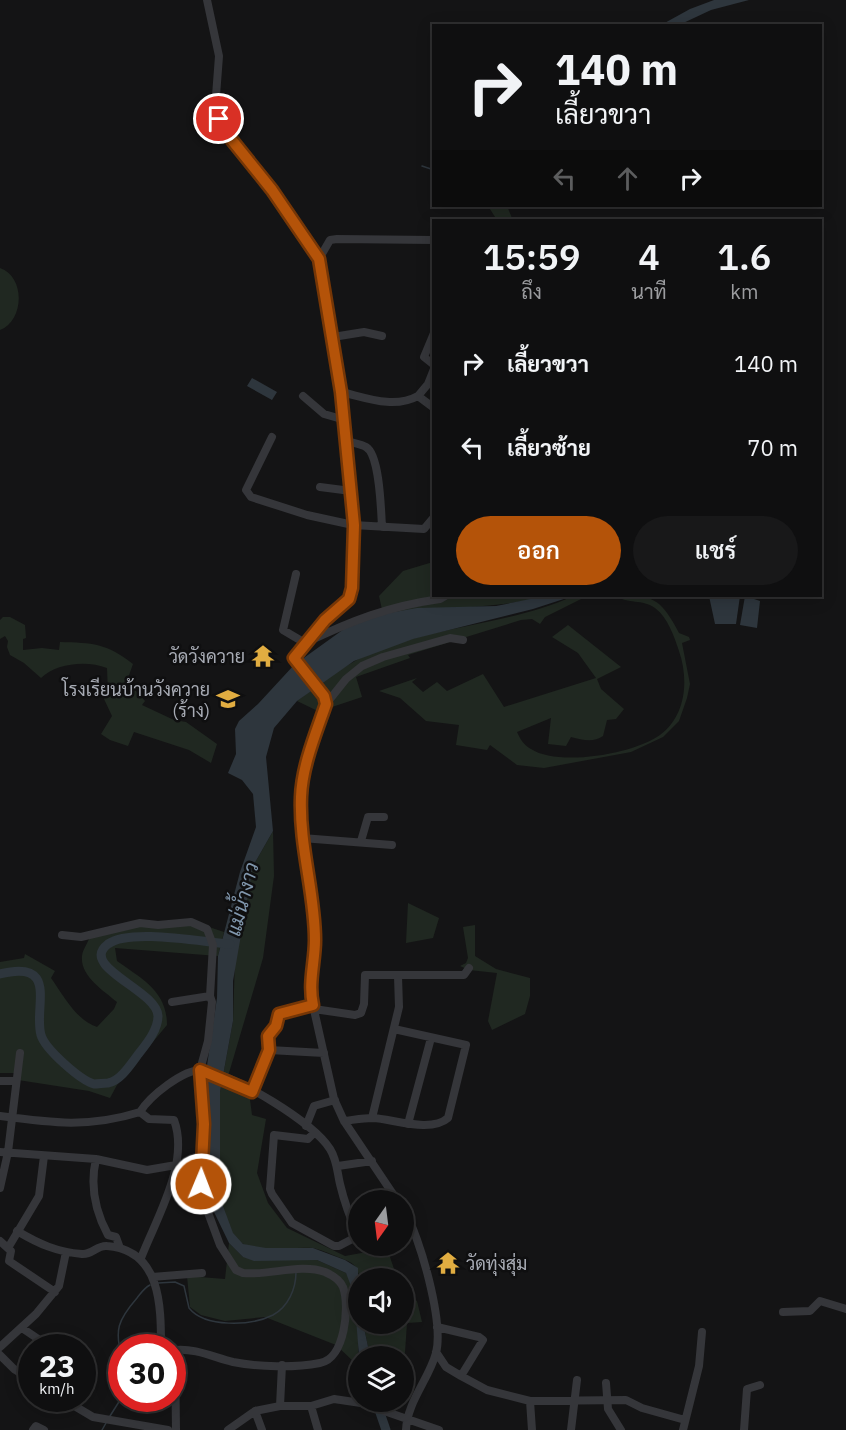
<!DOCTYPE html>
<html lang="th">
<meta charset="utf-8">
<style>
body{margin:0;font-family:"IBM Plex Sans",Sarabun,sans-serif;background:#181819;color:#f1f3f6;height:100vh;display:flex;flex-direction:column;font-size:22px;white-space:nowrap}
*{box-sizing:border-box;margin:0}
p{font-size:20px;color:#9b9c9f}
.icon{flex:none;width:33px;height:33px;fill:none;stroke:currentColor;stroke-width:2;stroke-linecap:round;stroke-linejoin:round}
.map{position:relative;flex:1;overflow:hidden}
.drawer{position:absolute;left:432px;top:219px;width:390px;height:378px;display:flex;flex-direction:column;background:#0f0f10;border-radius:0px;box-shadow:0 3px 15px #0003,0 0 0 2px #2f2f30}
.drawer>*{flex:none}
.banner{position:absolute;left:432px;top:24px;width:390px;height:183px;border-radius:0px;box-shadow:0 3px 15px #0003,0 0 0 2px #2f2f30;background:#0f0f10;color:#f1f3f6;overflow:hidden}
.needle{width:39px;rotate:194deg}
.controls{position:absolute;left:348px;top:1190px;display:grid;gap:12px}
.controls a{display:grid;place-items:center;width:66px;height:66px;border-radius:50%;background:#0f0f10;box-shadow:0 3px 15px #0003,0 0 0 2px #2f2f30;font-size:30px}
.speed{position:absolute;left:18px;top:1334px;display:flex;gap:12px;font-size:30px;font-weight:700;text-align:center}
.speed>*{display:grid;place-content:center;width:78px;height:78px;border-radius:50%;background:#0f0f10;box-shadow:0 3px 15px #0003,0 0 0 2px #2f2f30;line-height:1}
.speed small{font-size:15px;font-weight:400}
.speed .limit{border:9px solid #d22;background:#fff;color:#111}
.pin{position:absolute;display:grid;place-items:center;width:51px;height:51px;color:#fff;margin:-26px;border:3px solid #fff;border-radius:50%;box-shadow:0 2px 6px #0007}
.me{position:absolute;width:66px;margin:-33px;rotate:1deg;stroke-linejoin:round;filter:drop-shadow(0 0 4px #0008)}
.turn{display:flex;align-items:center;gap:21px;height:126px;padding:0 24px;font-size:27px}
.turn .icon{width:78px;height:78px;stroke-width:2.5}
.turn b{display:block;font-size:42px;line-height:51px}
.lanes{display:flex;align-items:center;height:57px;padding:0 24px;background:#0003;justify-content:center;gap:30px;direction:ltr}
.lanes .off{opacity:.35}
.eta{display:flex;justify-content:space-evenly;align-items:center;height:102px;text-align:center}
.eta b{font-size:36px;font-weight:600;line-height:42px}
.cta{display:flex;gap:12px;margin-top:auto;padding:12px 24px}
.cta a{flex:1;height:69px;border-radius:36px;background:#b45309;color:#fff;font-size:24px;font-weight:600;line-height:69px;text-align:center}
.cta a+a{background:#181819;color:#f1f3f6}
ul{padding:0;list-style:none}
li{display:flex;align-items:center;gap:18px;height:84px;padding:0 24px}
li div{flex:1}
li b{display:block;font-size:22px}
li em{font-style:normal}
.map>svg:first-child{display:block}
</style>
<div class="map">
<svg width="846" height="1430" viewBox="0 0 846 1430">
<rect width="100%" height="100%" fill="#141415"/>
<!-- green -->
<path fill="#202821" d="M488 206H507L512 218 517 220H497Z
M0 268C26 277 24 321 0 330Z
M433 562 434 596H545C492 611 437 605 383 614L379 596 403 571Z
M573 596H587L545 617 540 624 532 619 521 620 408 655 410 658 356 677 362 697 329 708 326 715 297 701C323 681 349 661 379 650 441 625 513 624 573 596Z
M616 596C654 595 661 599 679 633L689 637 690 640 682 643 690 684 687 698 679 721 663 737 631 752 544 768 517 765 490 745 487 750 456 745 459 725 426 721 400 698 379 691 417 678 412 682 423 692 437 682 447 691 483 674 504 707 596 678 578 653 552 637 568 625 621 667 597 679 601 689 624 709 616 719 607 720 603 736C593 743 583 740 571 737L566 746 548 744 551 718 517 732C520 739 524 745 531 749 558 767 634 754 660 735 686 716 689 680 679 651 674 636 668 618 655 608 643 599 627 604 616 596Z
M3 617H10L25 625 26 638 23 639V650L42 648 59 650 60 642C93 643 106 643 133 664L127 681 145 701 142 705 174 720 186 722 217 744 211 763 189 750 134 732 128 746 110 740 101 734 112 716 104 699 108 693 107 668C87 660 56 663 41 678L24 663 10 655 7 647 8 641 5 636 0 639V620Z
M273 831 274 876 263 958 226 1083 249 1092 252 1115 266 1119 257 1173 268 1203 287 1228 345 1256 383 1249 385 1255 389 1254 397 1278H359C358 1264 351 1262 338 1257 330 1254 320 1249 312 1248 291 1246 260 1256 242 1243 228 1233 223 1213 220 1198V1092L233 1021 235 959 253 866Z
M408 903 439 918 433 938 406 943Z
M188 920 224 932 218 956 115 948 117 961C142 979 167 991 167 1025L117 1085 110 1098 89 1091 18 1080 19 1073H0V962L24 958 25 954 55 971 51 978C63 995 76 1020 97 1027L114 1009 117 1002C103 990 80 976 82 956 83 947 90 942 90 933Z
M475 925V956L496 969 530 978V996L525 1014 492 1030 488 1021 497 973 469 970 460 966 466 963 468 958 463 927Z
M229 1243 243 1257 317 1260 346 1273C361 1296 358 1357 358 1385L354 1362 336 1345 265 1317 225 1321 201 1315 190 1307 187 1276 225 1279Z
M404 1292 417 1301 422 1322 407 1323 404 1367V1356H370L363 1323H404Z"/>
<!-- water -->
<path fill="#2e363d" d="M714 0H749L711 10 679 25H661L690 9Z
M252 378 277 392 272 400 247 386Z
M545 596H573L533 609 413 639 354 661 297 701 274 728 266 757 273 831 253 866 233 981V1021L220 1092V1198L233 1233 243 1244 266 1248H313L345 1260 358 1268V1323H363L370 1356H359L354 1294 346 1273 317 1260 254 1261 243 1257 229 1243 214 1212 210 1189 205 1079 217 998 218 956 240 872 256 827 253 794 242 780 228 773 236 754 235 729 239 721 258 704 294 665 344 629 383 614 417 608 496 606Z
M709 596H740L736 624H715Z
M745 596 760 601 757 628 740 625Z"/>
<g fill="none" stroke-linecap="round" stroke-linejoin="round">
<!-- stream -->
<path stroke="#2e363d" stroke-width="1.5" d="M422 166 434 170
M158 1283 175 1282 184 1286 189 1308C205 1328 251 1326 273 1315 288 1307 296 1289 296 1272
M122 1358C114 1330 118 1320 137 1298 141 1293 144 1288 150 1285
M110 1416 122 1397
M102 1430 106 1423"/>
<!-- river -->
<path stroke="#2e363d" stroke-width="9" d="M0 974C60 959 33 1008 41 1035 45 1049 80 1080 94 1084 98 1084 104 1083 108 1083 121 1081 132 1062 140 1052 148 1042 158 1029 158 1016 157 990 78 967 108 944 130 928 202 942 230 944
M376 1401 386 1430"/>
<!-- minor -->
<path stroke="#35363a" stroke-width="8" d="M207 0 219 56 215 109 227 134 272 190 319 259 323 272 347 441 353 525 352 588 349 599 325 620 294 658 325 696 326 704 309 753 301 795 302 838 315 939 310 992 334 1099 344 1121 397 1200
M319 259 330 240 337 239 434 240
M434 333 424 357 434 365
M333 337 364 332 382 336
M434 369 428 384 418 396 434 408
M341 392C367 398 394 409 418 396
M303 396 324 414 345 420
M272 437 246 490 251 497 307 515 353 525 424 529 434 517
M347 441C353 443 361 444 366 447 380 455 381 511 382 527
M320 487 351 491
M296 574 283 630 305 643C351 621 389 606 440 599L445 596
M326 704 346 679 362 666 383 657 450 638 463 640
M302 838 392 845
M361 841 368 817H384
M62 935 81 937 140 923 158 925 191 922 207 929 213 945 210 996 212 1002 208 1041 200 1070 203 1112 201 1169 203 1199 220 1245 236 1270 243 1273C269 1276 300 1263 325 1272 332 1275 340 1280 343 1287 350 1306 345 1359 320 1363 294 1368 259 1367 233 1362 213 1357 195 1348 175 1350L176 1430
M172 1002 210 996
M313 1004 279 1014 275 1026 268 1036 269 1050 324 1053
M314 1009 355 1015 361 1013 364 1004 365 975H464L469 968
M0 1081H16
M252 1092 269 1050
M140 1112 149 1119 174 1120C190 1163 156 1219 141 1258
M0 1116C52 1123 89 1128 140 1112 149 1097 184 1068 203 1070 235 1075 313 1122 330 1149 337 1160 337 1171 340 1184 344 1201 351 1220 358 1235
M372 1118 399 1007 398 976
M344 1121C353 1120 363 1118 373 1118 393 1119 431 1133 448 1118L466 1045 394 1029
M408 1124 431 1038
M306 1126 314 1106 335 1100
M314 1133 308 1139 274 1135 270 1189 272 1194 292 1223 334 1246H339L358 1236
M0 1152 96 1159 147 1170 176 1165
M96 1159C90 1185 95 1211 108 1235L116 1237 120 1248
M338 1166 372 1161
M0 1188 8 1152 20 1053
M404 1210C420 1237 444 1322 436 1353 429 1379 407 1402 406 1430
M17 1231C39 1244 57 1252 82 1254 92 1255 97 1245 107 1246 161 1250 161 1306 161 1347
M0 1241 11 1251 9 1261 55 1292
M8 1248 39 1196 44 1156
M152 1277 202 1273
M783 1312 810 1311 820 1301 846 1309
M437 1327 479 1337 483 1340 461 1376 487 1390 530 1401 626 1400 642 1408 685 1420
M22 1328 50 1347
M0 1347 36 1314 59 1286 66 1252
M436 1352 446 1367 461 1376
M0 1355 14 1369 32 1380
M606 1383 608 1409 621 1430
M61 1398 93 1417 168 1430
M530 1401 532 1430
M280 1406 282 1365
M311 1406 318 1430
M255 1411 262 1430
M33 1430 36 1426 44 1430
M228 1430 255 1411 280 1406H311L334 1399 361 1403 439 1430
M571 1430 577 1380
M683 1430 699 1366 702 1332
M744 1430 747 1389 760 1385"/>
</g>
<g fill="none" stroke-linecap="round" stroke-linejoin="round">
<!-- route casing -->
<g stroke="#753606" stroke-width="15">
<path id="route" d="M201 1184 204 1124 200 1070 252 1092 269 1050 268 1036 276 1026 279 1014 313 1005C308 983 315 962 315 940 315 893 299 846 301 797 302 766 316 733 326 704L324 696 294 658 325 620 349 599 352 588 354 525 341 392 319 259 272 190 227 134 219 119"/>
</g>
<!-- route -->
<use href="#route" stroke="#b45309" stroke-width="10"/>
</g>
<!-- icons -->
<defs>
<g id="temple-bare" transform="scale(1.8)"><path d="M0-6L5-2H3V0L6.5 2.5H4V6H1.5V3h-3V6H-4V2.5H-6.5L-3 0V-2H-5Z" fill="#e1ad41" stroke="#0f0f10" stroke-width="2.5" paint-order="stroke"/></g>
<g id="school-bare" transform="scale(1.8)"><path d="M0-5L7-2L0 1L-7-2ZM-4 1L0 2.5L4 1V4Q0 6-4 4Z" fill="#e1ad41" stroke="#0f0f10" stroke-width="2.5" paint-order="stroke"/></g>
</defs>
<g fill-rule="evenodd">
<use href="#temple-bare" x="263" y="656"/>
<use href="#school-bare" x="228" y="699"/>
<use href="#temple-bare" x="448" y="1263"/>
</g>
<g text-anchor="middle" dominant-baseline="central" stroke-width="5" stroke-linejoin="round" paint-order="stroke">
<!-- poi labels -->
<g font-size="18" fill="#a7abb4" stroke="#0f0f10" text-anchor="end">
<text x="245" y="656">วัดวังควาย</text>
<text x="210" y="689">โรงเรียนบ้านวังควาย<tspan x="210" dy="21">(ร้าง)</tspan></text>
<text x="466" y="1263" text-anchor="start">วัดทุ่งสุ่ม</text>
</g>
<!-- water labels -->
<g font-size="20" font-style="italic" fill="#8197ad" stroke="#0f0f10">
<text transform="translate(242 899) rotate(-75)">แม่น้ำงาว</text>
</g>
</g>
</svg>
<div class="controls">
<a><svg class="needle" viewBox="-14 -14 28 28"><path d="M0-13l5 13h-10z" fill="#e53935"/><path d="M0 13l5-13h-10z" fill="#9b9c9f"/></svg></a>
<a><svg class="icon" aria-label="sound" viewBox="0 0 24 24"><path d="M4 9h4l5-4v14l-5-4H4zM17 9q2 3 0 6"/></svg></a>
<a><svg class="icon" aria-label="layers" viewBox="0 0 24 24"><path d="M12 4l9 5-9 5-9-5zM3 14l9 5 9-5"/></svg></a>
</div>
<div class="speed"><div>23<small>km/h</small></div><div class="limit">30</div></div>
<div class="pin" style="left:219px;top:119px;background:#d93025"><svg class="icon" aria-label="arrive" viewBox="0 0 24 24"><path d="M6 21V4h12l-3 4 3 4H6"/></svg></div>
<svg class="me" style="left:201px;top:1184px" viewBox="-20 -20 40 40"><circle r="17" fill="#b45309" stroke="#fff" stroke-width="3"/><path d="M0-11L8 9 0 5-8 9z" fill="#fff"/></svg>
<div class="banner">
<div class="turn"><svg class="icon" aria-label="right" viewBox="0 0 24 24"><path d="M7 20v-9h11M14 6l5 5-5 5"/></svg><div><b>140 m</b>เลี้ยวขวา</div></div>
<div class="lanes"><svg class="icon off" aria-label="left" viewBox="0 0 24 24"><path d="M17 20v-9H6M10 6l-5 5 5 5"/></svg><svg class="icon off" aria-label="ahead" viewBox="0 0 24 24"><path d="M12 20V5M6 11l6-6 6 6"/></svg><svg class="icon" aria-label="right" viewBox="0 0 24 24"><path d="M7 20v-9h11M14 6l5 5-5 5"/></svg></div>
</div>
<section class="drawer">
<div class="eta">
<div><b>15:59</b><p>ถึง</p></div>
<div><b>4</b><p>นาที</p></div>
<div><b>1.6</b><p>km</p></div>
</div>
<ul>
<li><svg class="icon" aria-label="right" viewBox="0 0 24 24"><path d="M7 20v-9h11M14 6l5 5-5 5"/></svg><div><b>เลี้ยวขวา</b></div><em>140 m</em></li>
<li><svg class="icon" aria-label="left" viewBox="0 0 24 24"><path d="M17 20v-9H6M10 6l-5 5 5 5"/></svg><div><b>เลี้ยวซ้าย</b></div><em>70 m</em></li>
</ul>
<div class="cta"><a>ออก</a><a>แชร์</a></div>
</section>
</div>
